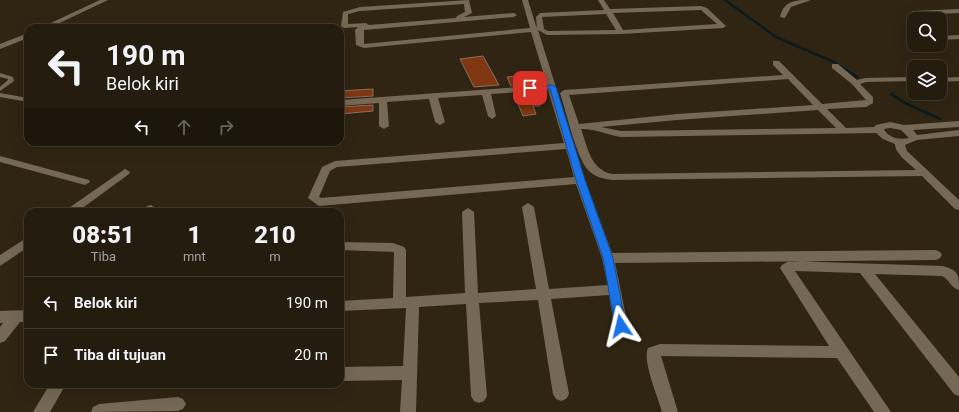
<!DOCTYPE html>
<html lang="id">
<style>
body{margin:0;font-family:Roboto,sans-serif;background:#30291c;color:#f1f3f6;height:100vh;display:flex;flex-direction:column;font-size:15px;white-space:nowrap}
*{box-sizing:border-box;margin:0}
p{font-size:13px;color:#a3a19e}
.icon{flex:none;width:22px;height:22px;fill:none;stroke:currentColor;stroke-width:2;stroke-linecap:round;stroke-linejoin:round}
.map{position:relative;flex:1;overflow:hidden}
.panel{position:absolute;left:24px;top:208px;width:320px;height:180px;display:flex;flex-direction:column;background:#241c0e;border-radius:12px;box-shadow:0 4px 16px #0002,0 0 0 1px #413a2e}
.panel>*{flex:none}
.top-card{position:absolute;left:24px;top:24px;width:320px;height:122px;border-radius:12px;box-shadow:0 4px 16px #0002,0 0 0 1px #413a2e;background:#241c0e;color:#f1f3f6;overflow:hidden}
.tools{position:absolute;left:907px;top:12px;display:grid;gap:8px}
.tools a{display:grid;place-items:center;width:40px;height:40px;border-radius:8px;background:#241c0e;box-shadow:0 4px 16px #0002,0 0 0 1px #413a2e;font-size:20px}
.pin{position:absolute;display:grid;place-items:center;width:34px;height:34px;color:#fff;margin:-17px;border-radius:8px;box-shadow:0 2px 6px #0006}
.me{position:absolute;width:44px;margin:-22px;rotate:350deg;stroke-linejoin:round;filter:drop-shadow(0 0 3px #0008)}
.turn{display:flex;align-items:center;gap:14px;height:84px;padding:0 16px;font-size:18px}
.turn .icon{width:52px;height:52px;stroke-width:2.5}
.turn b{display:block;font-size:28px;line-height:34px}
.lanes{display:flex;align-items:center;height:38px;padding:0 16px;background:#0003;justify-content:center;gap:20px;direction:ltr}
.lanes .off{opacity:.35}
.eta{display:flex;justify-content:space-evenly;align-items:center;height:68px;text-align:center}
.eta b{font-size:24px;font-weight:800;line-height:28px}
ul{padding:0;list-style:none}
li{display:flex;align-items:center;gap:12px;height:52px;padding:0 16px;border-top:1px solid #413a2e}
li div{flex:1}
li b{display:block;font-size:15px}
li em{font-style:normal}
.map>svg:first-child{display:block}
</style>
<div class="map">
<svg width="959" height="412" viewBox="0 0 959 412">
<rect width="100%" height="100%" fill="#302513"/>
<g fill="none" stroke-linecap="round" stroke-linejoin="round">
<!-- stream-far1 -->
<path stroke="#0b1b1d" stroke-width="2.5" d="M725 0 776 37 834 62 849 72"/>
<!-- stream -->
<path stroke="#0b1b1d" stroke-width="3" d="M847 71 857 77
M891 94 905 103 940 119"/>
</g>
<!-- building -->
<path fill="#803711" stroke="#876f65" d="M483 56 499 85 474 87 460 59Z
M525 75 530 85 511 86 507 77Z
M373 89V96L340 98V91Z
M534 92 540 106H533L536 114 523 116 514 94Z
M373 105V111L340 114V107Z"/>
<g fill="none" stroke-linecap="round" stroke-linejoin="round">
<!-- service -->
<path fill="#756955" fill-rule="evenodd" d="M0 73 13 77 14 81 0 91V87L8 80V79L0 77Z
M0 93 28 98V102L0 97Z"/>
<!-- minor -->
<path fill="#756955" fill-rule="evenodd" d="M469 0 472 13 464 17 514 13 517 15 514 17 364 30V44L530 28 522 0H528L537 29 536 17 540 13 604 10 598 0H604L610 9 701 6 707 8 726 26 723 28 621 34 547 35 538 30 585 180 612 253 936 250 940 252 942 255 940 258 936 260 615 263 628 326 626 330 621 332 616 330 614 326 609 295 551 299 569 394 566 399 561 401 556 399 553 394 538 300 479 303 487 396 484 401 479 403 474 401 471 396 466 304 419 307 416 412H400L402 380 340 381V367L403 366 406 308 340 311V301L393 298 394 252 340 250V242L393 243 404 247 406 250V297L465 293 462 212 468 208 474 212 478 293 536 289 522 207 528 203 534 207 549 289 608 285 602 258 576 184 319 206 308 198 322 167 335 161 564 143 548 90 491 94 496 116 492 119 488 116 482 95 438 98 445 122 440 125 435 122 429 99 387 102 389 126 384 129 379 126V103L340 106V100L547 85 531 32 364 48 356 45 355 30 358 27 344 28 341 26 343 12 360 7ZM464 4 465 12 457 16 456 18 369 25 366 23 348 24V14L360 11ZM701 10 717 24 623 30 613 13ZM606 14 616 30 548 31 544 29 542 17ZM566 149 574 177 321 198 319 197 330 171 337 167Z
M811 0 791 7 785 18 780 17C784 0 796 0 811 0Z
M959 9V13L913 15 910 13 913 11Z
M959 35V39L940 40V36Z
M773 61H779L822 104 866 100 852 84 832 68V64H838L857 80 865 78 914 77V81L866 82 860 84 873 97V103L866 107 827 109 846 128 874 127 876 125 890 122 904 125 959 121V127L913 130 917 135 959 130V136L917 140 905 145 907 151 959 200V210L955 209 922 176 612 180C604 179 595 177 589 171 577 160 566 111 560 93L564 90 783 75 773 65ZM788 79 813 105 677 114 579 124 569 95ZM818 110 836 128 621 131 601 127 677 120ZM890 128 901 130 909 138C900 140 888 138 884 129ZM581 129C592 128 609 135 621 137L876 133 883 139 895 144C895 154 909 163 916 170L612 174C590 169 588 148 581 129Z
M959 77V81L940 82V78Z
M0 156 89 180 90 182 85 185 0 162Z
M125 169 130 172 129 174 77 212H63Z
M151 205 157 209 155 212H142L147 206Z
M28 237V247L0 266V255Z
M789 261 943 266C959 271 959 274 959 290 951 288 949 279 942 276L875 274 959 377V396L954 394 860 273 795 271 891 412H874L837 358 661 356 678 412H662C658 397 642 361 648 348L660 344 829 346 780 268 782 265Z
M28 310V322H20L5 341 0 343V327L3 323H0V311Z
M50 384H66L50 412H33Z
M178 397 183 399 186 404 183 409 178 411 91 412 93 407 99 404Z"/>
<!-- tertiary -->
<path fill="#756955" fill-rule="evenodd" d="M100 0H108L49 28H40Z
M28 33V38L0 49V44Z"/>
</g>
<!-- route -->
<path fill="#1a73e8" stroke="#114b97" d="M552 85 556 87 585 180 613 258 626 326 625 330 621 331 617 330 615 326 603 258 576 180 550 89 530 90 527 88 530 86Z"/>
</svg>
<div class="tools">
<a><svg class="icon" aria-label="search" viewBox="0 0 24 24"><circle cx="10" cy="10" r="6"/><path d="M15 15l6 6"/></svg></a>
<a><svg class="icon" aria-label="layers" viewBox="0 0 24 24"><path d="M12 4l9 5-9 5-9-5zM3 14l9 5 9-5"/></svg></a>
</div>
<div class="pin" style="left:530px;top:88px;background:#d93025"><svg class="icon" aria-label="arrive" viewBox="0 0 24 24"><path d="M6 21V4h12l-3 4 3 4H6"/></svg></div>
<svg class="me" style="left:621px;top:326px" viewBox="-20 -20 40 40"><path d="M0-17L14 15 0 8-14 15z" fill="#1a73e8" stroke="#fff" stroke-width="4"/></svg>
<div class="top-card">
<div class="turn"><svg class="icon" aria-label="left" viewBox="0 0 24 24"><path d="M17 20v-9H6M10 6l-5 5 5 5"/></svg><div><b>190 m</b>Belok kiri</div></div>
<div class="lanes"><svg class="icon" aria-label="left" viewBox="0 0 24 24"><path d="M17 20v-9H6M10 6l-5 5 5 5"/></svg><svg class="icon off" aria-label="ahead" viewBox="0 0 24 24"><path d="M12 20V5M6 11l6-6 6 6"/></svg><svg class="icon off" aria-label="right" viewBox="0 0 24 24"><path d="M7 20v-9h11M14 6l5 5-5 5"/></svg></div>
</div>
<section class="panel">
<div class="eta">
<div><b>08:51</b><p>Tiba</p></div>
<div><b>1</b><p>mnt</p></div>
<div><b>210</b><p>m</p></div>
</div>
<ul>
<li><svg class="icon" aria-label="left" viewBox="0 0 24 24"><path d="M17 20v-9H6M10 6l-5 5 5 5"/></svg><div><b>Belok kiri</b></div><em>190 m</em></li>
<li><svg class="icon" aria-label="arrive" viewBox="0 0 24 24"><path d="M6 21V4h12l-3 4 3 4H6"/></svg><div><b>Tiba di tujuan</b></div><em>20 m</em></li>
</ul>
</section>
</div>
